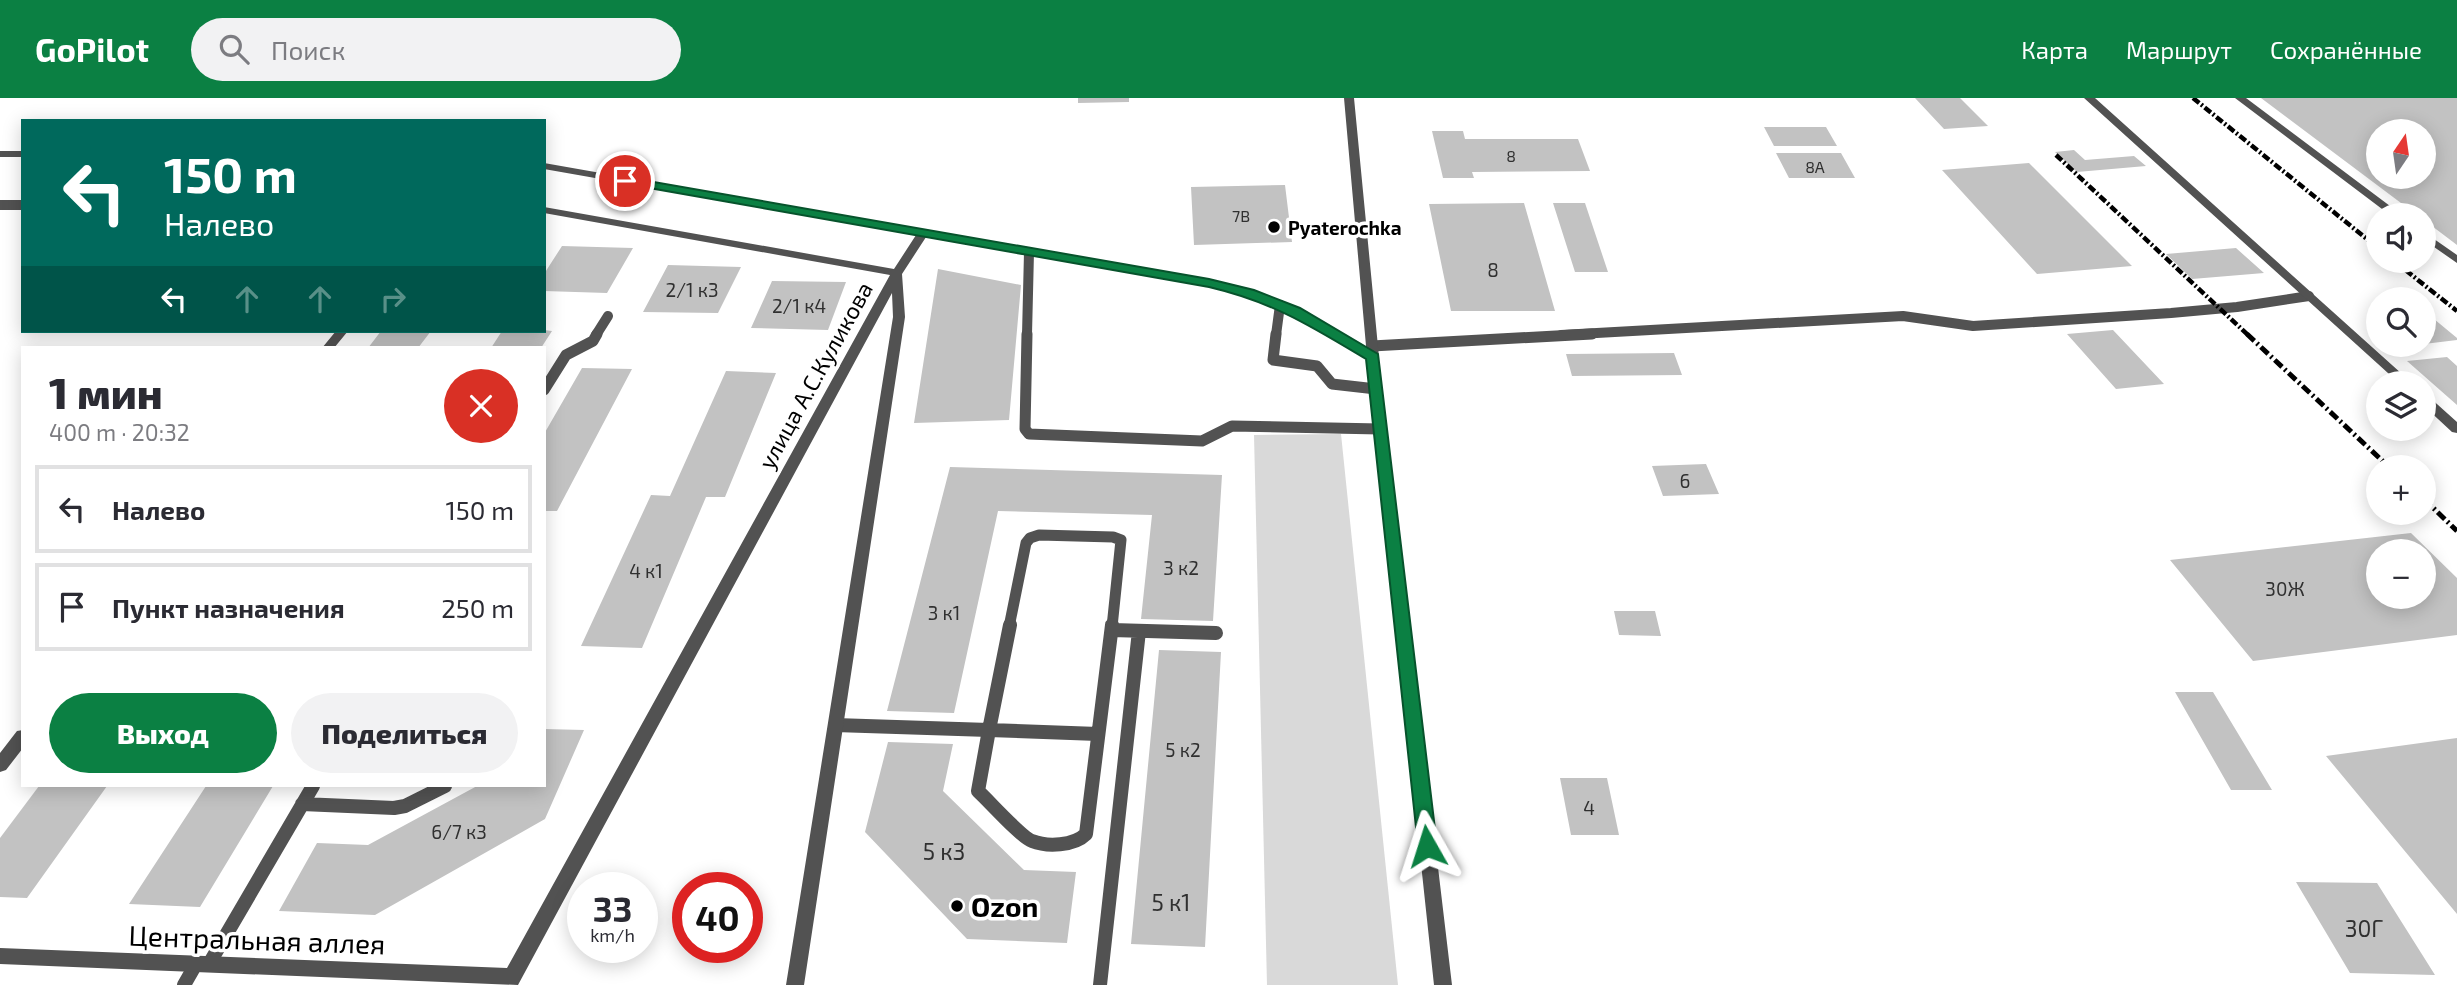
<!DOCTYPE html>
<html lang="ru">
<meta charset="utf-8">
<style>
body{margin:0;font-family:"Exo 2",sans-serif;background:#f2f2f3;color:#2b2b33;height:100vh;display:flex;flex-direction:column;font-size:26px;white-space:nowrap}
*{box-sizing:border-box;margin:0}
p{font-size:23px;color:#7c7c81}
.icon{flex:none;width:38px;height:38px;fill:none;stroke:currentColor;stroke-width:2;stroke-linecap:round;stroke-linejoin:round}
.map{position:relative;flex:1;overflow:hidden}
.details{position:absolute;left:21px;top:248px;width:525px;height:441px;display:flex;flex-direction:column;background:#fff;border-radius:0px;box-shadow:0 4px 18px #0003}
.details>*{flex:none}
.top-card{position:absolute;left:21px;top:21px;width:525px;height:214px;border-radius:0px;box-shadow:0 4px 18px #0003;background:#00695c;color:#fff;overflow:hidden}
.needle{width:46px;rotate:13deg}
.tools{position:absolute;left:2366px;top:21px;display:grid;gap:14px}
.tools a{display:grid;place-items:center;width:70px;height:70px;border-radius:50%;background:#fff;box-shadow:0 4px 18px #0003;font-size:35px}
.speed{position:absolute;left:567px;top:774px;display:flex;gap:14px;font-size:35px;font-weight:700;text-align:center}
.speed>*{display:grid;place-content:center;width:91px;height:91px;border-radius:50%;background:#fff;box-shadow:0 4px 18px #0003;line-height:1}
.speed small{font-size:18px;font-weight:400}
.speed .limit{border:10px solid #d22;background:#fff;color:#111}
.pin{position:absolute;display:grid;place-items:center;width:60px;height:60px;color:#fff;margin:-30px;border:4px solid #fff;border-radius:50%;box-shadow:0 2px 7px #0007}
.me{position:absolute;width:77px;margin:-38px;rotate:354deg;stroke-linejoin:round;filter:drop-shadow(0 0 5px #0008)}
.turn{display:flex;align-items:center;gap:24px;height:147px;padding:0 28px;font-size:32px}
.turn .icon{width:91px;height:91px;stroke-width:2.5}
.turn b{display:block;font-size:49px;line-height:60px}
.lanes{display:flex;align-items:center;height:66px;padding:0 28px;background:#0003;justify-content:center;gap:35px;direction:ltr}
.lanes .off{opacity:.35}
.round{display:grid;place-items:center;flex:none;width:74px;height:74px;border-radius:37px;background:#f2f2f3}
.overview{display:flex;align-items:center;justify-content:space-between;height:119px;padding:0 28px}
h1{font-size:42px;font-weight:800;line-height:52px}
.primary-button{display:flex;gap:14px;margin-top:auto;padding:14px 28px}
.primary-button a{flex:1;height:80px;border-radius:42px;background:#0b8043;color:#fff;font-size:28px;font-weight:800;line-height:80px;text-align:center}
.primary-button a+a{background:#f2f2f3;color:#2b2b33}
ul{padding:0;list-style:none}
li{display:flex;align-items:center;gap:21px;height:88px;margin:0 14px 10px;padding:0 14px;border:4px solid #e1e1e2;border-radius:0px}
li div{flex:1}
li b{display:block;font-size:26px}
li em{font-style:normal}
header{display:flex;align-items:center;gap:42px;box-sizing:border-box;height:98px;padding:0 35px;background:#0b8043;color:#fff}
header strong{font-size:33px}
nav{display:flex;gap:38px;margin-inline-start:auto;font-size:24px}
.search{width:490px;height:63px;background:#f2f2f3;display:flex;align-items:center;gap:18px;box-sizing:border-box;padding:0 24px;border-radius:38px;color:#7c7c81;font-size:26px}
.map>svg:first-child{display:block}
</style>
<header>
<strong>GoPilot</strong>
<div class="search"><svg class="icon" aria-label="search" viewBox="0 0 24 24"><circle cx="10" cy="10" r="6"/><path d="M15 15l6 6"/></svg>Поиск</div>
<nav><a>Карта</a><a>Маршрут</a><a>Сохранённые</a></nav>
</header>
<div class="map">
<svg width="2457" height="887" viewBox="0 0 2457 887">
<rect width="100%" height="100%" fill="#fff"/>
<!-- green -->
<path fill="#d9d9d9" d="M1341 336 1398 887H1267L1254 337Z"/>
<!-- building -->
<path fill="#c2c2c2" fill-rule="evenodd" d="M1078 0H1129V4L1078 5Z
M1915 0H1960L1988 28 1944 31Z
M2261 0H2457V147L2424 122V117H2417ZM2378 33H2424V79H2378Z
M1764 29H1826L1837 48H1774Z
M1432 33H1463L1465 41H1578L1590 73 1472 74 1474 80H1443Z
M2074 52 2085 62 2134 58 2146 68 2077 74 2055 54Z
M1776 55H1841L1855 80H1789Z
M2029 65 2132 168 2037 176 1942 72Z
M1285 87 1292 144 1194 147 1191 89Z
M1524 105 1555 213H1451L1429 106Z
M1553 105H1585L1608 174H1575Z
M562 148 597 149 633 150 607 195 544 193V176Z
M2236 150 2264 175 2192 181 2166 156Z
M668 167 704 168 741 169 718 215 643 214Z
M938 171 1021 187 1009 322 914 325Z
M772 183 846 184 828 232 751 230Z
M2434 221 2457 240V242L2424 246V222Z
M2113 232 2164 286 2116 291 2067 236Z
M381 233H431L418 250H368Z
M502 233 544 232 552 233 541 250H491Z
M1674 255 1682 277 1572 278 1566 256Z
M2447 259 2457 268V307L2407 263Z
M582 270 632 271 557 413H544V336Z
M726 273 776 275 725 399H706L642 550 581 548 651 397 670 398Z
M1706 366 1719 396 1663 398 1652 368Z
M950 369 1222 377 1213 523 1141 521 1152 417 998 413 954 615 887 613Z
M2411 435 2457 480V537L2253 563 2170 462ZM2378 453H2424V499H2378Z
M1614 513H1655L1661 538 1619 537Z
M1159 552 1221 554 1205 849 1131 846Z
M2175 594H2213L2272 692H2231Z
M544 631 584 632 545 721 375 817 279 813 317 745 368 747 477 688H544Z
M2457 640V816L2326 658Z
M888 644 953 646 943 693 1024 772 1076 774 1067 845 967 841 865 734Z
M1560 680H1607L1619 737H1571Z
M39 688H107L27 800 0 799V740Z
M206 688H273L200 809 129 806Z
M2296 784 2377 785 2435 877 2350 875Z"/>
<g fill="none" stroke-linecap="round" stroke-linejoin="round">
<!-- service-far2 -->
<path stroke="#525252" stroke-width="10" d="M0 107H23
M596 237 608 218
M1027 237 1029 154
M1276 237 1280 207
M1561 237 1903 218 1973 228 2171 215 2237 209 2309 198"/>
<!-- service-far1 -->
<path stroke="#525252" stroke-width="11" d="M1027 236 1025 331 1029 336 1202 343 1232 328 1380 331
M1276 236 1273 262 1317 268 1332 286 1376 291
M1372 248 1592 236
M544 292 566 257 593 243 597 236
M1009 529 1026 445 1030 440 1039 437 1113 439 1121 442 1112 529"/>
<!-- service -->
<path stroke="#525252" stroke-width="14" d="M1112 532 1216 535
M835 627 989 632
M989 632 1098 636
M989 632 978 693C989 703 1021 739 1032 743 1047 749 1074 748 1086 736L1112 527
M989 632 1010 527
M302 706 394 710 405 708 445 688
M209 866 313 688
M184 887 196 866
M1100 887 1139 533"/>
<!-- minor -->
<path fill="#525252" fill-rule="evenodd" d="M1344 0H1354L1379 259 1373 263 1367 259Z
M2084 0H2095L2412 285H2399Z
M2235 0H2246L2402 117H2390Z
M544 109 894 171 918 134H926L928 136 902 176 905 219 804 887H786L893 219 892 195 518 887 0 866V850L507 870 890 177 544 115Z
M2424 134 2457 157V165L2424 142Z
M336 233H348L334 250H322Z
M2424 297 2428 298 2457 324V335L2452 334 2424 308Z
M23 632V650L6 672 0 674V655L17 633Z"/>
<!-- tertiary -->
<path fill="#525252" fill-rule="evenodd" d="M0 53H23V59H0Z
M544 65 1209 182 1254 193 1300 210 1377 256 1452 887H1434L1367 261 1292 216 1246 198 1209 188 544 71Z"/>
<!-- rail-far1 -->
<path stroke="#000" stroke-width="4.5" stroke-dasharray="8 2.5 2 2.5" stroke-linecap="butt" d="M2193 0 2378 150
M2056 57 2248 237
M2394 163 2457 213"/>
<!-- rail -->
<path stroke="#000" stroke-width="5" stroke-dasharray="10 3.5 2 3.5" stroke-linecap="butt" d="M2247 236 2389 369
M2424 401 2457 433"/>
</g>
<!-- route -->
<path fill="#0b8043" stroke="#07532c" stroke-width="2" d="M625 79 1209 181 1254 192 1300 210 1378 256 1437 748 1434 754 1427 757 1421 754 1418 748 1366 261C1311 228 1273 204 1209 189L621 85 619 83Z"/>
<!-- markers -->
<g fill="#000" stroke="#fff" stroke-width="2.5">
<circle cx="1274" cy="129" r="7"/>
<circle cx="957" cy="808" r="7"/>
</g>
<g text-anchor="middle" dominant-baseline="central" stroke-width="7" stroke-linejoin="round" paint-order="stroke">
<!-- far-number labels -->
<g font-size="16" fill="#303030">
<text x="1511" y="57">8</text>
<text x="1815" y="68">8А</text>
<text x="1241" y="117">7В</text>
</g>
<!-- far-poi labels -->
<g font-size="19" font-weight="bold" fill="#000" stroke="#fff" text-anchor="start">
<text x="1288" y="129">Pyaterochka</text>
</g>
<!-- number labels -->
<g font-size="19" fill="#303030">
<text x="1493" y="171">8</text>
<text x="692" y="191">2/1 к3</text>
<text x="799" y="207">2/1 к4</text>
<text x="1685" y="382">6</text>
<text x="1181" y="469">3 к2</text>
<text x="646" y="472">4 к1</text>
<text x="2285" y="490">30Ж</text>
<text x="944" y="514">3 к1</text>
<text x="1183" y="651">5 к2</text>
<text x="1589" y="709">4</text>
<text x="459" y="733">6/7 к3</text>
</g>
<!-- street labels -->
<g font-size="23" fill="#000" stroke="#fff">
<text transform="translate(815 277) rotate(-61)">улица А.С.Куликова</text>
</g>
<!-- near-number labels -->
<g font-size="23" fill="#303030">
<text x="944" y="753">5 к3</text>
<text x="1171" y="804">5 к1</text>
<text x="2364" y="830">30Г</text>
</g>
<!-- near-poi labels -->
<g font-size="28" font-weight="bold" fill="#000" stroke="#fff" text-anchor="start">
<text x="971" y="808">Ozon</text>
</g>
<!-- near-street labels -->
<g font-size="28" fill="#000" stroke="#fff">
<text transform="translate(257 841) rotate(2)">Центральная аллея</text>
</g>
</g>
</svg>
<div class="tools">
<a><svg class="needle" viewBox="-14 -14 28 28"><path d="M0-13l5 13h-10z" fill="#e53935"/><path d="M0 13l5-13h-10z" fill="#7c7c81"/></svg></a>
<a><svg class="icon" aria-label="sound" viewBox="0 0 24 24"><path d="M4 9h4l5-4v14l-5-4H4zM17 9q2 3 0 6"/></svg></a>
<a><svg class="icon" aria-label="search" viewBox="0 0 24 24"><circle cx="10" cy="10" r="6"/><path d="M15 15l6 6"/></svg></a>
<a><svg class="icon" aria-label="layers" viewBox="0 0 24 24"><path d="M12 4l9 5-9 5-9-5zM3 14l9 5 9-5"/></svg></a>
<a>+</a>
<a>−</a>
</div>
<div class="speed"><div>33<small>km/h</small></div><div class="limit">40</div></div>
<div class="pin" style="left:625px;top:83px;background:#d93025"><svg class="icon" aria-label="arrive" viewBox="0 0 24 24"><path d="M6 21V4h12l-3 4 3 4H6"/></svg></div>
<svg class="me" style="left:1427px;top:748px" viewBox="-20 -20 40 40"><path d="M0-17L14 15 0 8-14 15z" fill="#0b8043" stroke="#fff" stroke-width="4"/></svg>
<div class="top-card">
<div class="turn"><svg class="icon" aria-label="left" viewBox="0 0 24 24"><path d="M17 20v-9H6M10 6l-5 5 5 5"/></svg><div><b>150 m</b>Налево</div></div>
<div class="lanes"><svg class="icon" aria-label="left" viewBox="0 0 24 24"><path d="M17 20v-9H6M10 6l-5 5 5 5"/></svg><svg class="icon off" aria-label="ahead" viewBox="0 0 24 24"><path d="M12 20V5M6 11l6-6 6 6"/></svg><svg class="icon off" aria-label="ahead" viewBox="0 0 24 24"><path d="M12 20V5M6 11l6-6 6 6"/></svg><svg class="icon off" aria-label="right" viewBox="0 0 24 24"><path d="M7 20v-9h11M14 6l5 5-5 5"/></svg></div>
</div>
<section class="details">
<div class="overview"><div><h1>1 мин</h1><p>400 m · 20:32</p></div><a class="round" style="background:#d93025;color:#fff"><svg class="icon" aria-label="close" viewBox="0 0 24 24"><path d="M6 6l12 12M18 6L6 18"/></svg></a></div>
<ul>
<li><svg class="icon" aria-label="left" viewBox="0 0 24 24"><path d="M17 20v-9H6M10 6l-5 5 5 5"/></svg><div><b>Налево</b></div><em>150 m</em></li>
<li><svg class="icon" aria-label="arrive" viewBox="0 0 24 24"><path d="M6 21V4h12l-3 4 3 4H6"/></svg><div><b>Пункт назначения</b></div><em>250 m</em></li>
</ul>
<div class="primary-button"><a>Выход</a><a>Поделиться</a></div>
</section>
</div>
